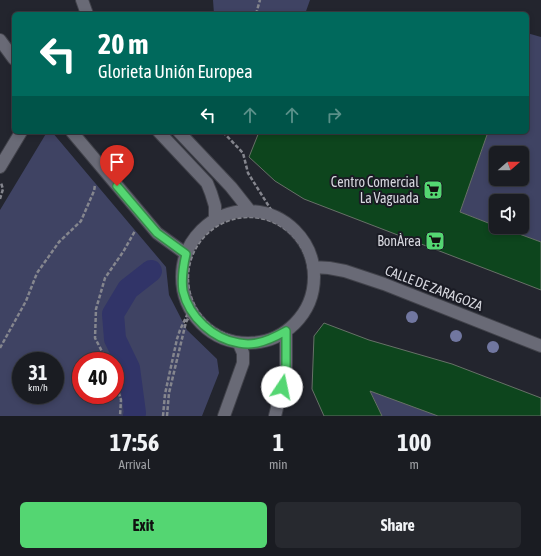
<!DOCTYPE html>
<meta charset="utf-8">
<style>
body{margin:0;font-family:"Asap Condensed",sans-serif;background:#27292f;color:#f1f3f6;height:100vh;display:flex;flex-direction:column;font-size:15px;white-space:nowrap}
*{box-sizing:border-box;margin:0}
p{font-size:13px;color:#9fa1a5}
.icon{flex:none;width:22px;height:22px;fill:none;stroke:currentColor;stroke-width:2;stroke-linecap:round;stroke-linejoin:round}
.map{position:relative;height:416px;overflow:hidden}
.panel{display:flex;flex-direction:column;background:#1a1c22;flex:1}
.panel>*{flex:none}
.guide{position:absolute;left:12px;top:12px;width:517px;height:122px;border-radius:6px;box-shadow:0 2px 6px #0003,0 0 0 1px #383a40;background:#00695c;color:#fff;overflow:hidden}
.needle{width:26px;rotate:70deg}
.fabs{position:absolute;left:489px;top:146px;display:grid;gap:8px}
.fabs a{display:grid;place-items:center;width:40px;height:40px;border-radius:6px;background:#1a1c22;box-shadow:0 2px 6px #0003,0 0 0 1px #383a40;font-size:20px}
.speed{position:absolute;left:12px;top:352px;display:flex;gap:8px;font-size:20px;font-weight:700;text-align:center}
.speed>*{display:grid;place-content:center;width:52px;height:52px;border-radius:50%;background:#1a1c22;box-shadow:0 2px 6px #0003,0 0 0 1px #383a40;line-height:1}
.speed small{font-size:10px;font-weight:400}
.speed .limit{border:6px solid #d22;background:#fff;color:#111}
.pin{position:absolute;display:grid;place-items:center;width:34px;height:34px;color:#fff;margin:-41px -17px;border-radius:50% 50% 50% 0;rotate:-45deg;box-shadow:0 0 4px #0007}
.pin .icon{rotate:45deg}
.me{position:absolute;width:44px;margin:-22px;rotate:11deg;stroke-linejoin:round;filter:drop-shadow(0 0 3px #0008)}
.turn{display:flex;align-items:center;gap:14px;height:84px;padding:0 20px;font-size:18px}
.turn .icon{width:52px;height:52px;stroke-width:2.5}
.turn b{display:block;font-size:28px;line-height:34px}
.lanes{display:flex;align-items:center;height:38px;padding:0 20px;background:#0003;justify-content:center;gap:20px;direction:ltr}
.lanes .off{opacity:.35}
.eta{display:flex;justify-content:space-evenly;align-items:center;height:68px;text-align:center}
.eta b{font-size:24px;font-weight:700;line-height:28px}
.action{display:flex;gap:8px;margin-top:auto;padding:8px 20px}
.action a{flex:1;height:46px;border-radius:6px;background:#54d672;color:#111;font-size:16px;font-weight:700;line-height:46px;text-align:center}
.action a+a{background:#27292f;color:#f1f3f6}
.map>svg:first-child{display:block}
</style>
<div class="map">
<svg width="541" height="416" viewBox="0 0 541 416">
<rect width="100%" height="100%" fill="#23252e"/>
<!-- green -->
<path fill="#3f4363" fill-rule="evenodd" d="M213 0H310L305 14H214Z
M527 33 541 37V242L500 227H522V201H496V226L460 212 488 132H527ZM496 153H522V179H496Z
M47 132H52L166 267 169 295 187 330 217 359 219 373 202 416H0V210ZM21 361H55V395H21ZM81 361H115V395H81Z
M358 365 438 416H382Z"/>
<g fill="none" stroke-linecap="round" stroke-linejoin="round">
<!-- canal -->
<path stroke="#313468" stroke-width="22" d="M134 416 135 413 129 368 115 339 113 314 128 289 151 271"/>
</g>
<!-- building -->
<path fill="#0d451d" stroke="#677168" d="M259 132H488L460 212 496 226V227H500L541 242V290L304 199 275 181 249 157Z
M324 323 369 340 452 364 541 398V416H438L370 391 382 416H324L312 389 314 336Z"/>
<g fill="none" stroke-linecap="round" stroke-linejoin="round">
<!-- minor casing -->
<g stroke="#41424a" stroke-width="14">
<path id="minor" d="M0 40 14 59
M72 132 157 233 186 254
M0 167 21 132"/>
</g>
<!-- tertiary casing -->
<g stroke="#41424a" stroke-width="14">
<path id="tertiary" d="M82 0 87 14
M159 132 207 183 211 193 215 206V220
M179 132 231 187 250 211
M182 277a66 66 0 1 1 132 0a66 66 0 1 1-132 0Z
M313 267 329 268 345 271 384 284 541 346
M224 416 243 363V353L239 344
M275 416 286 372V331"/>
</g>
<!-- path -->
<path stroke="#85868e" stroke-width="2.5" stroke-dasharray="4 2" stroke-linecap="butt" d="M256 14 260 0
M223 132 243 153 248 173 280 224
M0 199 3 189 1 183
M188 278a61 61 0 1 1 122 0a61 61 0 1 1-122 0Z
M0 348 26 301 37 273 59 242 81 221 94 191 95 185
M107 361 95 338 96 309 105 278 123 252 135 231
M115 381 121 400 120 416
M163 416 165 394 177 339 180 330 190 309
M167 416 169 393 186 322 192 312 196 309"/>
<!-- minor -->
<use href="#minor" stroke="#696a76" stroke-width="12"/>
<!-- tertiary -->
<use href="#tertiary" stroke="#696a76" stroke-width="12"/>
</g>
<!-- trees -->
<g fill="#7177a0">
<circle cx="412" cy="317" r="6"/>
<circle cx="456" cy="336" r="6"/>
<circle cx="493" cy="347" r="6"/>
</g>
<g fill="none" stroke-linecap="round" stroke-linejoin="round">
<!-- route casing -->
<g stroke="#378b4a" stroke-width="10">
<path id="route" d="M117 186 157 233 186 254C183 267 181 278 183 291 189 317 213 339 239 343 244 344 252 344 257 343 268 341 277 336 286 331V372L282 387"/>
</g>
<!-- route -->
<use href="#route" stroke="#54d672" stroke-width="7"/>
</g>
<!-- icons -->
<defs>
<g id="supermarket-square" transform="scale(1)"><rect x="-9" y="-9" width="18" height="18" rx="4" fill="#54d672" stroke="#1a1b24"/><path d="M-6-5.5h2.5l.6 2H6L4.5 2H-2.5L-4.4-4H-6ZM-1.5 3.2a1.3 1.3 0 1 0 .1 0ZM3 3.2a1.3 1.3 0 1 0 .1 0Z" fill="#111"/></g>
</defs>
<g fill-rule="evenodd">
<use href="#supermarket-square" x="433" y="190"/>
<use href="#supermarket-square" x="435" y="241"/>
</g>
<g text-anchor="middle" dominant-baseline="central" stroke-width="4" stroke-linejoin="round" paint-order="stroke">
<!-- poi labels -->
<g font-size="14" fill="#d6d7de" stroke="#1a1b24" text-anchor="end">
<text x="419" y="182">Centro Comercial<tspan x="419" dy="16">La Vaguada</tspan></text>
<text x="421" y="241">BonÀrea</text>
</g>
<!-- street labels -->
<g font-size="14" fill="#d6d7de" stroke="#1a1b24">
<text transform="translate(434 288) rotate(21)">CALLE DE ZARAGOZA</text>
</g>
</g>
</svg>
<div class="fabs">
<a><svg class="needle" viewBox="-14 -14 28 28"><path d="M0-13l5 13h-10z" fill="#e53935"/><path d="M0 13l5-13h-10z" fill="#9fa1a5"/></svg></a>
<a><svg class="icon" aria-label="sound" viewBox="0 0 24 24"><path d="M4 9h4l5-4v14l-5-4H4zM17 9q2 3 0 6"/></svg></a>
</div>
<div class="speed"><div>31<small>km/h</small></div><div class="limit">40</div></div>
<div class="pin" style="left:117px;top:186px;background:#d93025"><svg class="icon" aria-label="arrive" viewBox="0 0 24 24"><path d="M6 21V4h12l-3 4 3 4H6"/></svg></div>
<svg class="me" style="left:282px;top:387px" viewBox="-20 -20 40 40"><circle r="19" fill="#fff"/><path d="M0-13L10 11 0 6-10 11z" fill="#54d672"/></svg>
<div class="guide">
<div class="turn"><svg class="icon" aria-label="left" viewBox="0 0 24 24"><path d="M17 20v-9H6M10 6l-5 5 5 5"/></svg><div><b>20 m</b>Glorieta Unión Europea</div></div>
<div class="lanes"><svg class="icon" aria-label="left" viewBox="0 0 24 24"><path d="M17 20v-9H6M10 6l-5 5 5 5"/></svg><svg class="icon off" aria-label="ahead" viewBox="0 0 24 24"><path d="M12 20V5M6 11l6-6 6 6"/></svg><svg class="icon off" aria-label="ahead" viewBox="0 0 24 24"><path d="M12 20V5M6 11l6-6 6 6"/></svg><svg class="icon off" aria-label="right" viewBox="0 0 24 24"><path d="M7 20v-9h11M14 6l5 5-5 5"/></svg></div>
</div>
</div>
<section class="panel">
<div class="eta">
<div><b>17:56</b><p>Arrival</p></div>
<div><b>1</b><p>min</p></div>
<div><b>100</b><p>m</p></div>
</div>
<div class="action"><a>Exit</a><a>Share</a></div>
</section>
